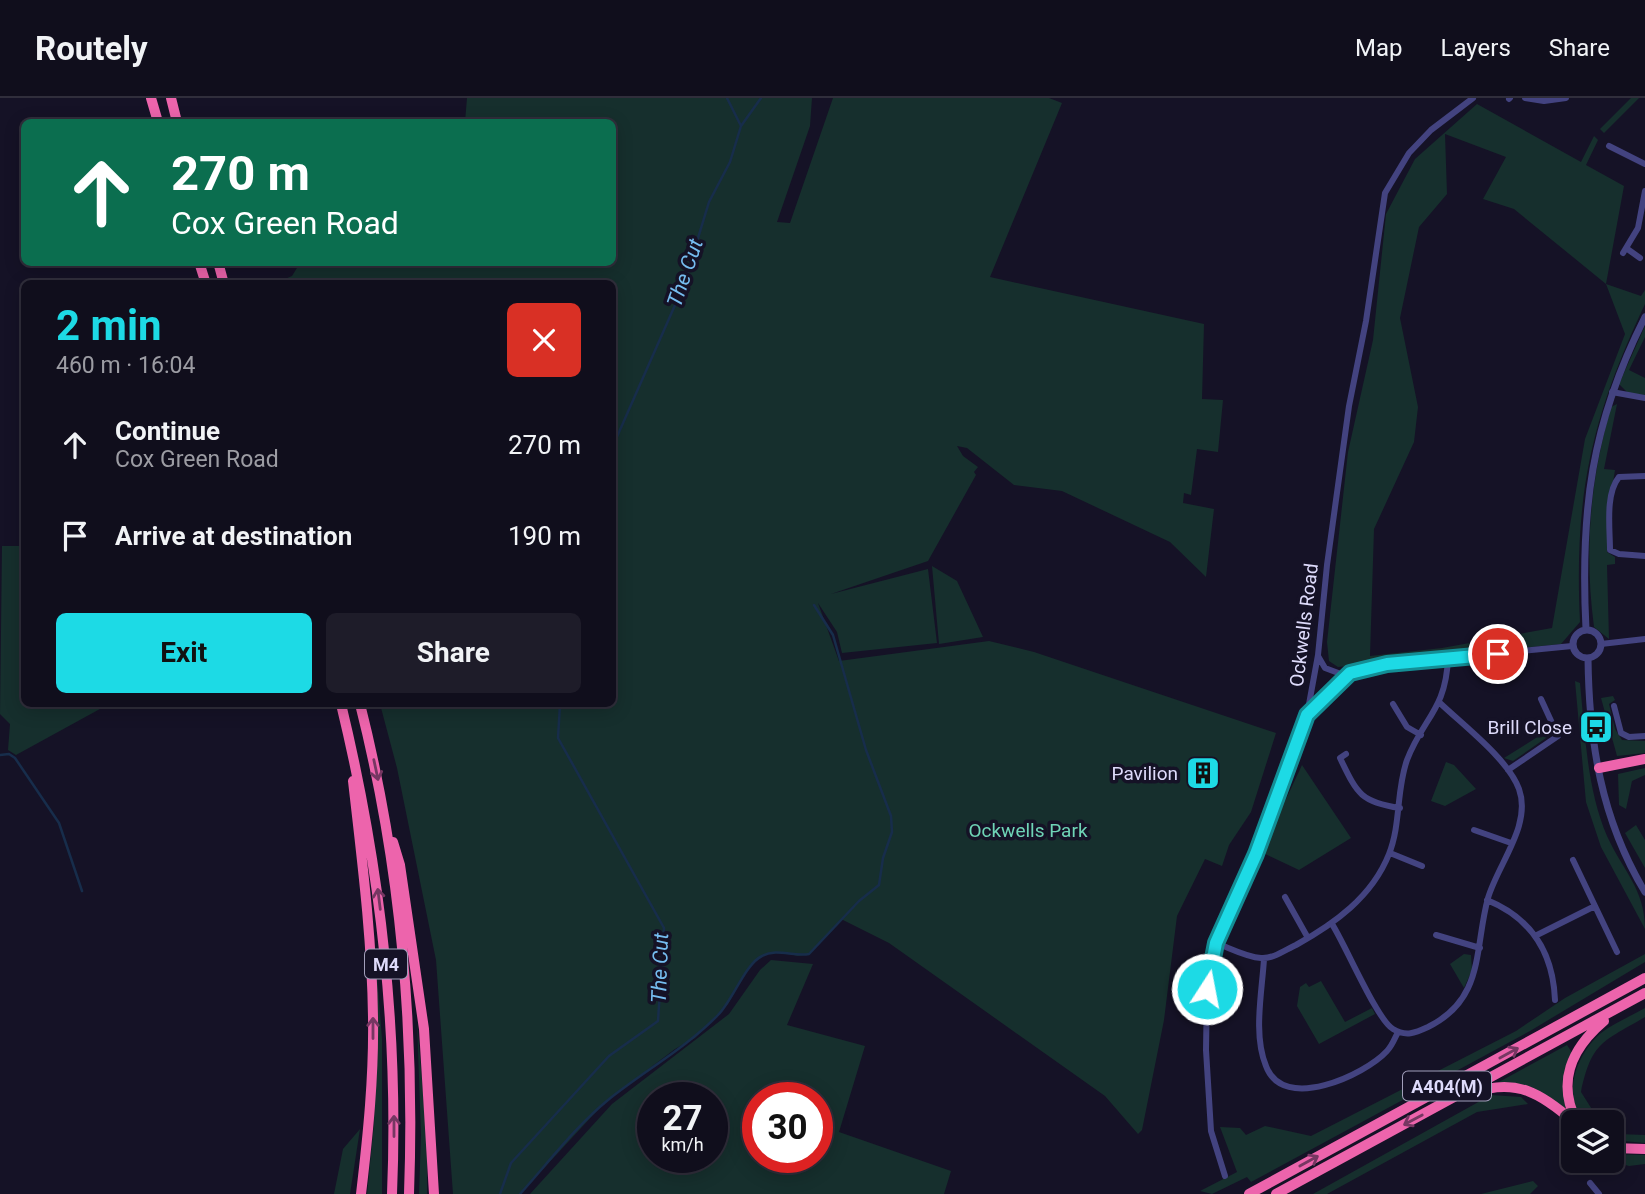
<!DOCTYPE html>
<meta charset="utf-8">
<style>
body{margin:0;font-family:Roboto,sans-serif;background:#1e1c29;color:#f1f3f6;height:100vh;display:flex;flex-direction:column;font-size:26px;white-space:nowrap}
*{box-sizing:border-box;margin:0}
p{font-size:23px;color:#9c9ca3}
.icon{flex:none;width:38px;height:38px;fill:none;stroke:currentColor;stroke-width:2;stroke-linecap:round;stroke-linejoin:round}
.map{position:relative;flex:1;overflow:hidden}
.panel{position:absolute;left:21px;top:182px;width:595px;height:427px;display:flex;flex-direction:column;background:#100e1c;border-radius:10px;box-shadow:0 4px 18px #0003,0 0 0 2px #302e3b}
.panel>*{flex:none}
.guide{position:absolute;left:21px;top:21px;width:595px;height:147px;border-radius:10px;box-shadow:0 4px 18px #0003,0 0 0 2px #302e3b;background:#0b6e4f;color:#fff;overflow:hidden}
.tools{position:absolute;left:1561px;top:1012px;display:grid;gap:14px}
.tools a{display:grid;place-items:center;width:63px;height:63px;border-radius:10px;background:#100e1c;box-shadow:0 4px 18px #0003,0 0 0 2px #302e3b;font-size:35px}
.speed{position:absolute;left:637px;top:984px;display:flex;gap:14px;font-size:35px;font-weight:700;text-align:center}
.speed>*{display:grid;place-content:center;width:91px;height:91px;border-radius:50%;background:#100e1c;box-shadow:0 4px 18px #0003,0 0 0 2px #302e3b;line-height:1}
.speed small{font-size:18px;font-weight:400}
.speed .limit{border:10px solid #d22;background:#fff;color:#111}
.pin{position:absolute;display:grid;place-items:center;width:60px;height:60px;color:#fff;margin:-30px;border:4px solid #fff;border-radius:50%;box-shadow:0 2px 7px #0007}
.me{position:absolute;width:77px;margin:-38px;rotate:11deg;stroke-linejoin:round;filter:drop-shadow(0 0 5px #0008)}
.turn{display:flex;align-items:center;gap:24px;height:147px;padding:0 35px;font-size:32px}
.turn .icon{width:91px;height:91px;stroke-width:2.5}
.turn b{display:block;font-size:49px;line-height:60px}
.round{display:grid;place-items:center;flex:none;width:74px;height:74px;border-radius:10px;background:#1e1c29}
.summary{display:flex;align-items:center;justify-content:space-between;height:119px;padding:0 35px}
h1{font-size:42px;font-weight:700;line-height:52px;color:#1ddae5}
.action{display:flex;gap:14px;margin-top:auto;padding:14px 35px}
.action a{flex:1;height:80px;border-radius:10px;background:#1ddae5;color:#111;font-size:28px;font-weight:700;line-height:80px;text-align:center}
.action a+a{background:#1e1c29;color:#f1f3f6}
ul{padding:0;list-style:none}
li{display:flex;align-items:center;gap:21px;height:91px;padding:0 35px}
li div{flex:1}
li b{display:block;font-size:26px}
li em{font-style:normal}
header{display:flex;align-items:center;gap:42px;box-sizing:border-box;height:98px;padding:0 35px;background:#100e1c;border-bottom:2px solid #302e3b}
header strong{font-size:33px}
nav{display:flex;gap:38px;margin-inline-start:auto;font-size:24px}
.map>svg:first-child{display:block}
</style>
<header>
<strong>Routely</strong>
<nav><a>Map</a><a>Layers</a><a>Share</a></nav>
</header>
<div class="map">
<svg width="1645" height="1096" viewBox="0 0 1645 1096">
<rect width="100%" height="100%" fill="#151226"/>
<!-- green -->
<path fill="#162f2d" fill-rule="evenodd" d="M467 0H812L810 28 777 124 790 125 833 0H1049L1062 5 990 179 1204 226 1202 301 1223 302 1218 354 1197 351 1191 397 1184 395 1183 405 1214 411 1206 479 1170 444 1062 393 1014 387 967 350 957 348 963 358 978 369 974 374 976 377 928 463 831 496 928 471 937 545 842 555 837 534 818 505 839 563 989 543 1034 554 1276 635 1251 714 1229 747 1222 768 1205 761 1177 818 1164 922 1142 1032 1138 1036 1105 998 889 845 841 821 809 856 798 858 780 854 762 857 751 866 728 906 695 940 675 951 605 1004 520 1096H453L436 862 397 670 380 606H612V186L275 185 292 178 300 165 612 164V24H465Z
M1631 0H1639L1604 35 1600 31Z
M1477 6 1581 64 1594 38 1598 42 1586 67 1624 88 1606 186 1641 198 1645 192V206C1591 320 1574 398 1580 524L1561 546 1338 569 1329 563 1327 544 1348 354 1373 242 1386 116 1415 61ZM1445 36 1506 59 1483 101 1514 111 1606 186 1625 236 1585 341 1552 530 1442 550 1370 558 1374 431 1414 344 1418 309 1400 220 1419 129 1447 96Z
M1645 228V239L1629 272 1645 280V297L1629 296 1619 286Z
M1617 306 1604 371 1615 372 1607 421V454L1615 459V466L1607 467 1609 541 1594 529C1584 453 1590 383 1611 309Z
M2 448H24V606H109L16 657 8 652 10 626 0 616Z
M932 468 957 483 983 539 939 546Z
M1575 583 1580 585C1585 636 1587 691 1607 738 1623 773 1645 791 1645 831L1601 749 1586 704Z
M1613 598 1615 602 1609 606 1615 631 1622 642 1645 643V655L1617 658 1601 600Z
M1550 631 1546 640 1513 663 1504 660Z
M1446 664 1454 667 1476 691 1445 708 1431 703Z
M1302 667 1351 740 1299 772 1261 754Z
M1645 670V677L1632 683 1626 711 1619 707 1618 676Z
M1636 727 1645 742V770L1625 735Z
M1464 856 1471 857 1472 872 1464 890 1450 866Z
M1645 856V864L1530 933 1251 1084 1247 1079 1212 1096 1200 1093 1237 1074 1220 1029 1240 1030 1246 1037 1265 1028 1311 1038 1516 933 1565 900Z
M771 862 813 866 787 927 865 948 839 1034 951 1073 944 1096H530L612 1006 729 916 760 872ZM712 999V1059H653V999ZM758 999H817V1059H758Z
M377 877 382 941V1096H367L374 1026Z
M1321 883 1345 924 1372 910 1375 916 1319 946 1297 908 1300 889 1306 885 1309 889Z
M1645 910V919C1603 944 1592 943 1581 994L1600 1024H1586C1560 998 1577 955 1601 935 1614 925 1631 918 1645 910Z
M417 923 427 1042V1096H419L421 1037Z
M1567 947 1571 953 1568 1012 1532 989 1497 985Z
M1491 997 1521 999 1528 1006 1477 1014 1327 1096H1313Z
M360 1031 350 1096H334L343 1051Z
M1612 1033 1618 1036 1645 1037V1045L1612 1042Z
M1612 1056 1645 1057V1066L1629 1068 1609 1062H1612Z
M1533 1083 1538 1088 1530 1096H1481Z"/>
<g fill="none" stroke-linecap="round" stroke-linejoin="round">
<!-- stream -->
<path stroke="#172d4b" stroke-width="2.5" d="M741 28 761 0
M612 350 683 189 709 104 730 64 741 28 727 0
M0 657 9 656 15 660 59 725 82 793
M500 1096 511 1065 609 958 658 923 664 830 558 640 560 606
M520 1096C548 1065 576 1028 608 1002 644 973 686 950 718 917 733 902 745 866 762 858 777 850 793 859 809 856L859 803 879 787 883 760 892 734 891 718 866 652 833 537 814 507"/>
<!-- minor -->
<path stroke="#434380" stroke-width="6" d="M1525 0 1544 3 1566 0
M1509 1 1510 0
M1609 48 1645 66
M1626 150 1640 160
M1623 155 1638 130 1645 93
M1612 294 1645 300
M1645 378 1619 379C1605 396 1610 431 1610 452L1619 456 1645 458
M1601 546 1645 541
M1318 558 1325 570 1341 576 1387 566 1572 548
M1393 606 1407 629 1421 637
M1614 608 1621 635 1629 639 1645 638
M1309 616 1350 575
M1346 656 1340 660C1357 695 1360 704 1400 710
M1508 672 1558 638 1541 601
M1474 732 1511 745
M1390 755 1422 768
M1573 762 1617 854
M1285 799 1308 840
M1487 802C1531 820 1553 854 1555 902
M1332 826C1345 846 1377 922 1393 931 1406 939 1415 935 1428 929 1485 901 1474 851 1488 800 1498 766 1532 727 1519 691 1508 661 1463 627 1440 605
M1436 837 1480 850
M1537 837 1593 809
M1216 845C1230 850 1246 859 1261 860 1273 861 1285 852 1296 847 1334 826 1372 799 1389 756 1401 726 1396 693 1407 662 1423 620 1446 612 1448 560
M1264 861C1262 894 1253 937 1266 968 1283 1015 1365 977 1387 953 1392 948 1395 940 1398 934
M1225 1078 1211 1033 1206 952 1207 891 1216 845 1256 756 1307 617 1318 557 1327 467 1349 308 1366 223 1385 95 1409 55 1431 32 1473 0
M1590 1085 1599 1096"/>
<!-- tertiary -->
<path stroke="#434380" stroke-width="7" d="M1586 531C1580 413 1591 326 1645 219
M1573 546a14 14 0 1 1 28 0a14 14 0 1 1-28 0Z
M1588 560C1589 644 1601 721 1645 794"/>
<!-- motorway -->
<path stroke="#ed64ac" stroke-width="10" d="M151 0 158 24
M171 0 177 24
M199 164 206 186
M218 164 224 186
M341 606C380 767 399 930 392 1096
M360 606C400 764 415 932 409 1096
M1599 670 1645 661
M353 683C362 762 372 840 373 919 374 978 368 1037 361 1096
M393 744 400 767 424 931 434 1096
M1473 995C1516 979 1542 996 1574 1024
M1577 1024C1556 984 1572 950 1604 923
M1612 1050 1645 1051
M1249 1096 1645 880
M1276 1096 1645 895"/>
</g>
<!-- one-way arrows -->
<defs><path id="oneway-shaft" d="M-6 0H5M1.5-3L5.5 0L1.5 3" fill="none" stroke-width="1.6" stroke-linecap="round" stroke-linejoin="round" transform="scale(1.75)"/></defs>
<g stroke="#763762">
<use href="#oneway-shaft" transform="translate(376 672) rotate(78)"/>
<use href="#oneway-shaft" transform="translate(379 801) rotate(-97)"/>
<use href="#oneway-shaft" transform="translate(373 930) rotate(-90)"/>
<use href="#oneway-shaft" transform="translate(1509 955) rotate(-29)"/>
<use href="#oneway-shaft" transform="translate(1413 1022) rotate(152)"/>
<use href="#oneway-shaft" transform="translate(394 1028) rotate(-90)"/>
<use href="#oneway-shaft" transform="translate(1309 1063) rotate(-29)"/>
</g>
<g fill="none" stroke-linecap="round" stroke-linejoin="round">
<!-- route casing -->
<g stroke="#138e95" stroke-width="18">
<path id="route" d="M1207 891 1216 845 1256 756 1307 617 1350 575 1387 566 1498 556"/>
</g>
<!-- route -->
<use href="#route" stroke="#1ddae5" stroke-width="12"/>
</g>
<!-- icons -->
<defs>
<g id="bus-square" transform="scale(1.75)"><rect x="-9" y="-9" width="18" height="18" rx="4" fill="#1ddae5" stroke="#151226"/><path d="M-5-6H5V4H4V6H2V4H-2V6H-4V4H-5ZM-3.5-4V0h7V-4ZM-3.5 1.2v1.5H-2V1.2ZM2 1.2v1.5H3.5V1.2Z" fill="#111"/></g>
<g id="building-square" transform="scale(1.75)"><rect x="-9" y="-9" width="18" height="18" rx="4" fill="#1ddae5" stroke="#151226"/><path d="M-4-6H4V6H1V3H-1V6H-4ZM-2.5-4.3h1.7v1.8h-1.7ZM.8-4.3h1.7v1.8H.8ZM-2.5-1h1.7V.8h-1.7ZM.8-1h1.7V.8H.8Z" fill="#111"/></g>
</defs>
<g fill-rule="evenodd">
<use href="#bus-square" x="1596" y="629"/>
<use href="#building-square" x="1203" y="675"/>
</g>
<g text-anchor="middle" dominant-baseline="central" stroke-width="7" stroke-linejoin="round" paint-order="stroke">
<!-- shield labels -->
<g fill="#151226" stroke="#a29fbb" stroke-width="2">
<rect x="365" y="851.5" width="42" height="29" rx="5"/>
<rect x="1403" y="973.5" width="88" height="29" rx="5"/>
</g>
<g font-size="18" font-weight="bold" fill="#dedbfb">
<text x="386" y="866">M4</text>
<text x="1447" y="988">A404(M)</text>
</g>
<!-- street labels -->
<g font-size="19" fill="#dedbfb" stroke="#151226">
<text transform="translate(1304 527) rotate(-83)">Ockwells Road</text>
</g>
<!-- poi labels -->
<g font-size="19" fill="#dedbfb" stroke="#151226" text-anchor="end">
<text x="1572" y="629">Brill Close</text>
<text x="1178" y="675">Pavilion</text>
</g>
<!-- park labels -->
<g font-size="19" fill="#6fd4b6" stroke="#151226">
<text x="1028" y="732">Ockwells Park</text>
</g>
<!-- water labels -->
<g font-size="21" font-style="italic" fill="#75bcef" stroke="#151226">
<text transform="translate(685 175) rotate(-71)">The Cut</text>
<text transform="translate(660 870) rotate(-88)">The Cut</text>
</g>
</g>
</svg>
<div class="tools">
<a><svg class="icon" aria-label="layers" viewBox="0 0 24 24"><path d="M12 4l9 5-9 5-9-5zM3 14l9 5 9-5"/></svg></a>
</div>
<div class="speed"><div>27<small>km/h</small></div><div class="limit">30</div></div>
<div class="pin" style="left:1498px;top:556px;background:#d93025"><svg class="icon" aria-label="arrive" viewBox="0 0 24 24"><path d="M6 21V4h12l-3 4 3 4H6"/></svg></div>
<svg class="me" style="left:1207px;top:891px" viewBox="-20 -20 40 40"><circle r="17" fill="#1ddae5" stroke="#fff" stroke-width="3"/><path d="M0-11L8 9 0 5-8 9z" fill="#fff"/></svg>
<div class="guide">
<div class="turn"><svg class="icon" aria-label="ahead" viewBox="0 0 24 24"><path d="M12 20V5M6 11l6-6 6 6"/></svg><div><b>270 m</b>Cox Green Road</div></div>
</div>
<section class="panel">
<div class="summary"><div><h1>2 min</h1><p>460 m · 16:04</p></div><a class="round" style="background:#d93025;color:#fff"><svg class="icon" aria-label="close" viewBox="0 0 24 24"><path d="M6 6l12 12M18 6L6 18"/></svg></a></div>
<ul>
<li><svg class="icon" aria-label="ahead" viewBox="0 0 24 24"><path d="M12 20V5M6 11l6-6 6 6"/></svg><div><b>Continue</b><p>Cox Green Road</p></div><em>270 m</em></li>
<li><svg class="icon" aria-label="arrive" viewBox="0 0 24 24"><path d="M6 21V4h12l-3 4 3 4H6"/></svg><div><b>Arrive at destination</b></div><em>190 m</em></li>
</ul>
<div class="action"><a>Exit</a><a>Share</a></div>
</section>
</div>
